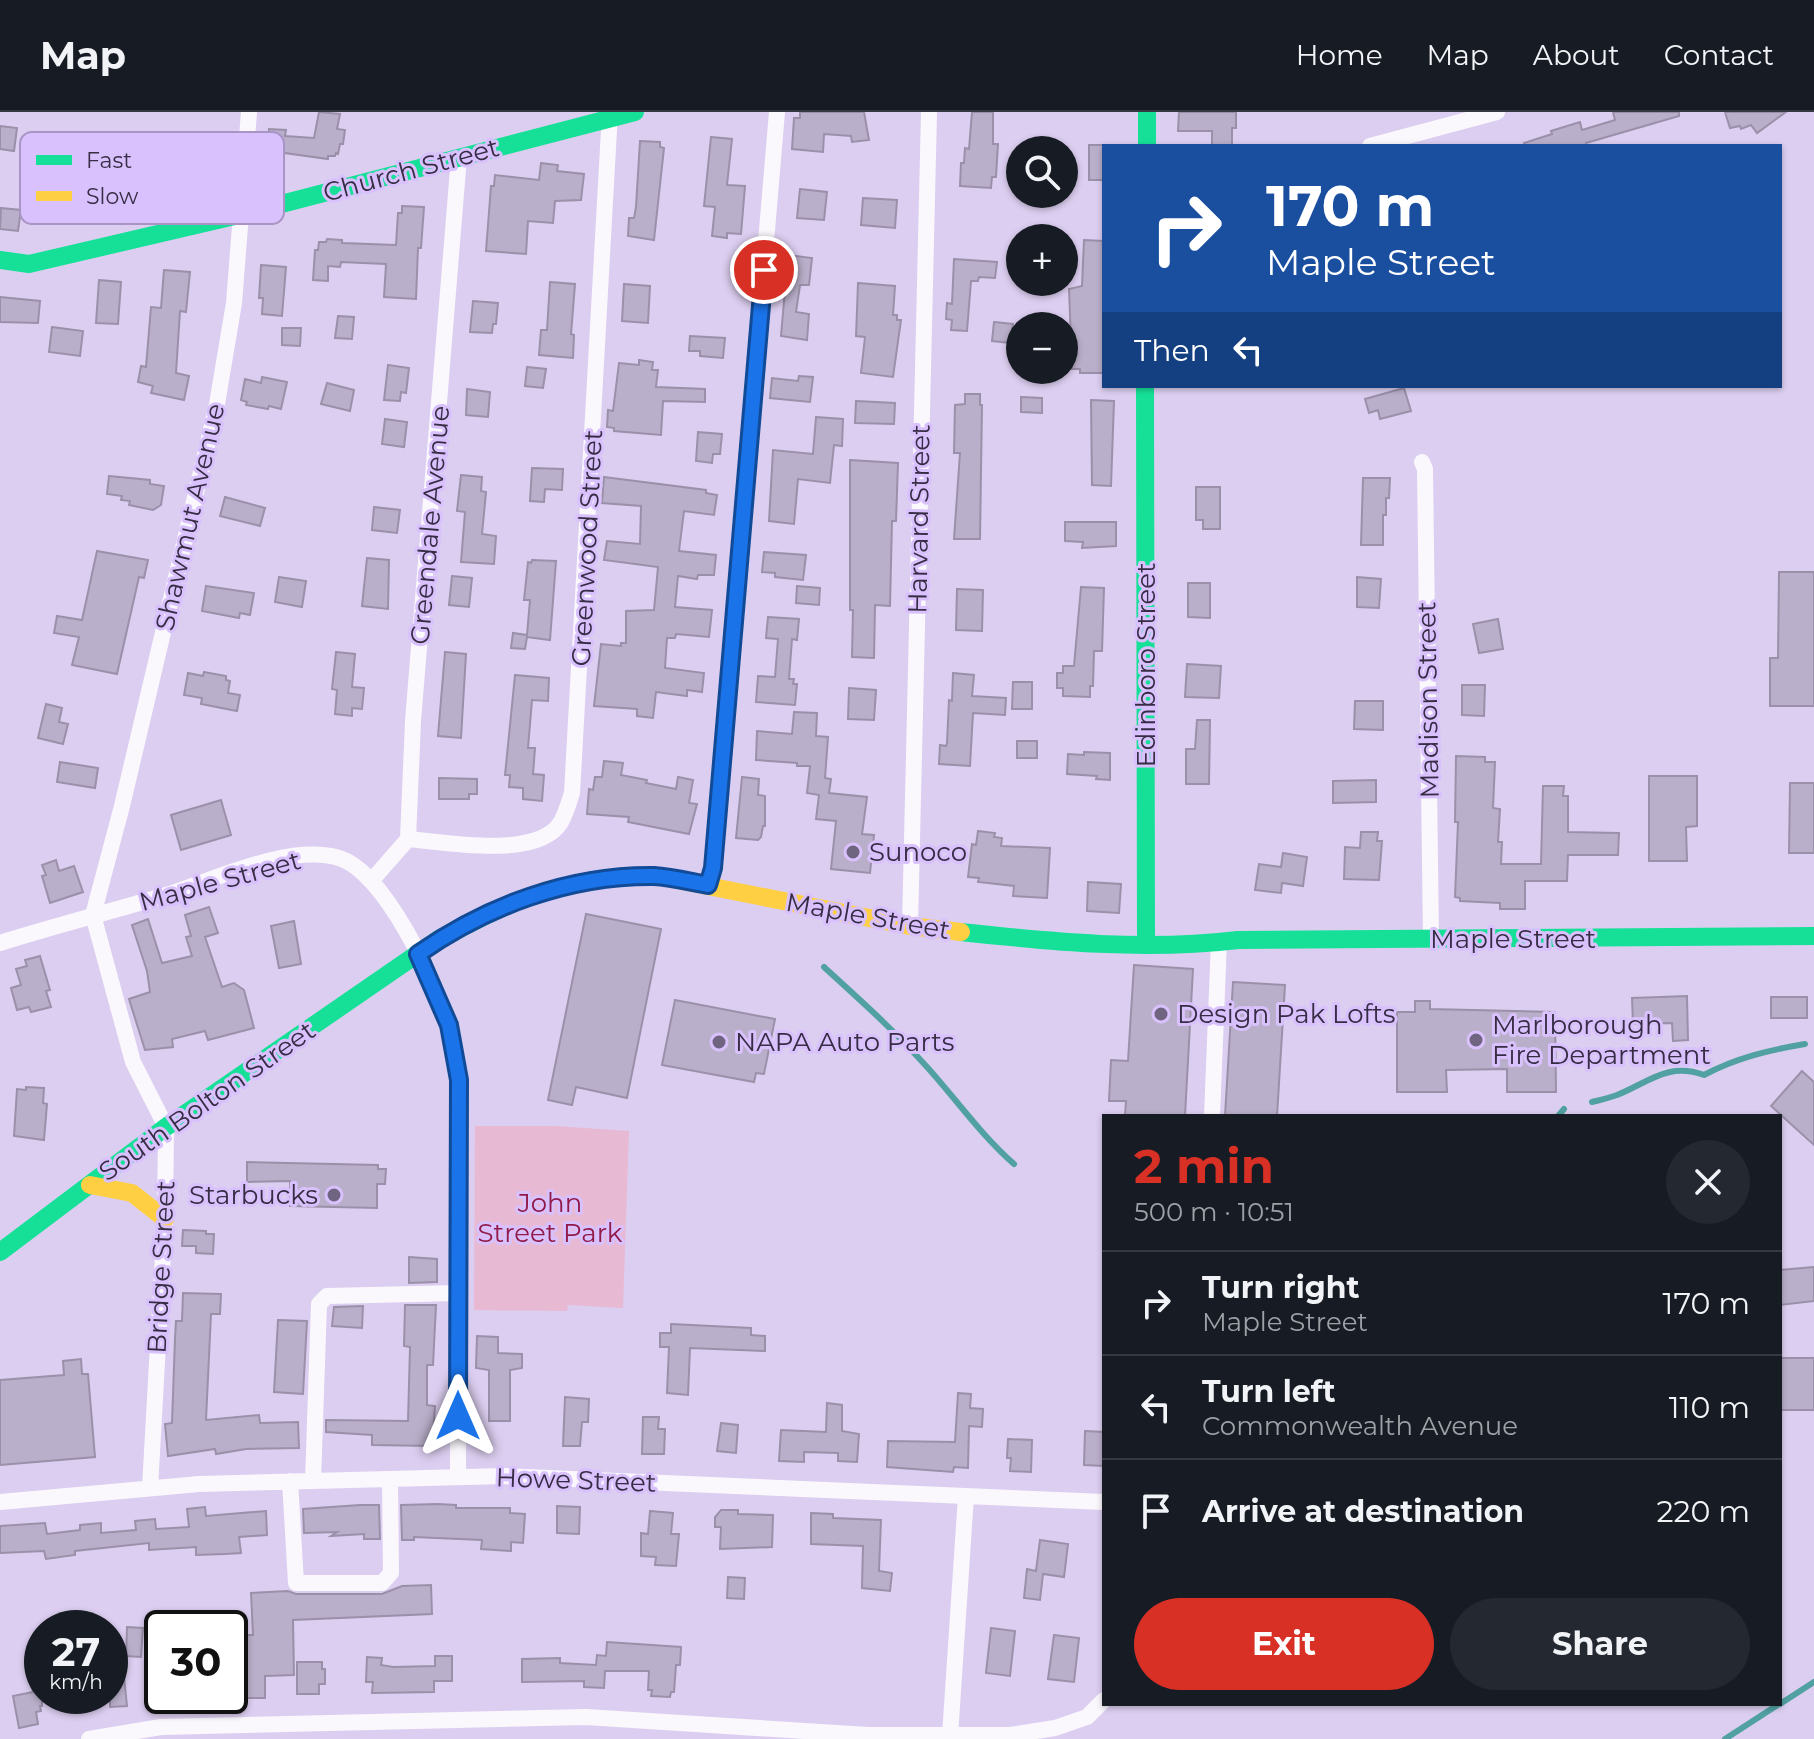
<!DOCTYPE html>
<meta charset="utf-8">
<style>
body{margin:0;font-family:Montserrat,sans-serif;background:#242831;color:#f1f3f6;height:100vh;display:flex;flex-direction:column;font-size:30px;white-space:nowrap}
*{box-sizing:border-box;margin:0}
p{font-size:26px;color:#9ea1a6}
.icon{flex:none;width:44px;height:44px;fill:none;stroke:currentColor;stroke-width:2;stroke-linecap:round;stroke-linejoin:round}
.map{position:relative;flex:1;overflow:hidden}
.sheet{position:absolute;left:1102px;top:1002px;width:680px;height:592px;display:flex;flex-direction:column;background:#171b24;border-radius:0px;box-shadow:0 2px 6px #0004}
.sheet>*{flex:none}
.guide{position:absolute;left:1102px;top:32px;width:680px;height:244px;border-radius:0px;box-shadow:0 2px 6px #0004;background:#1a4fa0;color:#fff;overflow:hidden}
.buttons{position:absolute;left:1006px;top:24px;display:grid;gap:16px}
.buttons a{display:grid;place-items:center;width:72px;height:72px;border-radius:50%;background:#171b24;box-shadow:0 2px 6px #0004;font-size:40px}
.speed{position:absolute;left:24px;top:1498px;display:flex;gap:16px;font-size:40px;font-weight:700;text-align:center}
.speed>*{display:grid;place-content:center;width:104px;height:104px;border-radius:50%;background:#171b24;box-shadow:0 2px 6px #0004;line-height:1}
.speed small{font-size:20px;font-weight:400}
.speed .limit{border:4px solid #111;border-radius:12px;background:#fff;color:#111}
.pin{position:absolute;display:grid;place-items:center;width:68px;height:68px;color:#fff;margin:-34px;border:4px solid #fff;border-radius:50%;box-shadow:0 2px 8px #0007}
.me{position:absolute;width:88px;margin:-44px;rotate:0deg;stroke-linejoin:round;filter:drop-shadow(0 0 6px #0008)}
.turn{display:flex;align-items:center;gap:28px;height:168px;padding:0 32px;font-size:36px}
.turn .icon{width:104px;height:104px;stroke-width:2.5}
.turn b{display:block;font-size:56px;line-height:68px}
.then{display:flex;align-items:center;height:76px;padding:0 32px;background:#0003;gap:16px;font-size:30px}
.round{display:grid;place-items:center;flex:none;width:84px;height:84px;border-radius:42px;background:#242831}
.head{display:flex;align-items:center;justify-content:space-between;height:136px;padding:0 32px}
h1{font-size:48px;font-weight:700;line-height:60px;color:#d93025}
.cta{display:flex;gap:16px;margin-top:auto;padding:16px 32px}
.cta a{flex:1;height:92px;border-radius:48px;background:#d93025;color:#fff;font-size:32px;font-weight:700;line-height:92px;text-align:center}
.cta a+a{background:#242831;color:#f1f3f6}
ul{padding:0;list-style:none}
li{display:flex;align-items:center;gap:24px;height:104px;padding:0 32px;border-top:2px solid #363941}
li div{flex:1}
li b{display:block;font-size:30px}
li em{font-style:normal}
header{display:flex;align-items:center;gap:48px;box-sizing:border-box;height:112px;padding:0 40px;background:#171b24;border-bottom:2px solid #363941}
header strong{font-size:38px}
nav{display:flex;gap:44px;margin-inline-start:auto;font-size:28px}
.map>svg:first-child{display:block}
</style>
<header>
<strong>Map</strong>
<nav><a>Home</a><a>Map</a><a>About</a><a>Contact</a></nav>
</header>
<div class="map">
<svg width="1814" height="1627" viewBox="0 0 1814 1627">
<rect width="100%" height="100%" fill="#dccef0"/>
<!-- green -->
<path fill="#e8b9d2" d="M475 1014H555L629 1019 623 1196 568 1193 567 1199 474 1198Z"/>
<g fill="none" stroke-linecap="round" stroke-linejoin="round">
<!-- stream -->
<path stroke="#51a1a2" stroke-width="6" d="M824 855C859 887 895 919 927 955 956 987 981 1023 1014 1052
M1592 990C1600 988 1609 986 1617 983 1649 970 1668 950 1704 963 1736 946 1769 938 1805 932
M1558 1004 1564 997
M1780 1592 1814 1570
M1725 1627 1779 1592"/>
</g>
<!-- building -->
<path fill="#baafca" stroke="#9b90a9" stroke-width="2" d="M319 0 340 2 337 17 345 18 343 32H340L338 42 336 41 335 44H328V47L284 41 283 50 267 49 269 17 286 18 285 24 314 26Z
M800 0H864L869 28 852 30 851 24 824 22 823 40 792 37 794 6H800Z
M972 0H993V32H998L996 65H992L991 76 960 74 961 51H964L965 36 969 37Z
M1179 0H1236V16H1232V34H1212V19H1178Z
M1613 0H1679V4L1586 31 1587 34H1525L1524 31 1552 22 1551 19 1580 10 1582 18 1615 8Z
M1725 0H1786L1757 21 1751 13 1741 17 1740 14 1730 16Z
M0 14 17 16 14 39 0 37Z
M711 25 732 27 727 73 745 74 741 122 727 121V126L712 124 715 95 704 94Z
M640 29 660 30V35L664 36 654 128 628 124 629 106H634L636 95Z
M1089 33H1104V68H1089Z
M541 51 558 53 557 59 584 62 581 88 555 89 553 111 528 109 526 142 486 139 491 74H494L495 63 539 68Z
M800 77 827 80 824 108 797 106Z
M863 86 897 88 895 116 861 113Z
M402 94 424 95 421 136H418L416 187 384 185 386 152 341 150 340 155 328 154V169L313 168 315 138H318L319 130H326L327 127 342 128V131L396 133 398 101H402Z
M1 96 21 98 18 119 0 117Z
M1084 128 1104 129V261H1080V257H1072L1069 177 1082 174Z
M788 143 812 146 809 173H800L796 200 809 202 807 228 781 224Z
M954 147 997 150 995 166 979 165 978 169H971L967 219 951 218 952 208 946 207 947 191 952 192Z
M261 153 286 155 282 204 262 202 263 186H259Z
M164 158 190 160 186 200 180 199 176 261 189 264 184 288 151 281 153 274 138 270 141 254 146 255 151 195 161 196Z
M99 168 121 170 118 212 96 211Z
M550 170 575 172 571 222 574 223 573 246 539 243 541 218H547Z
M858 171 895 174 893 203H897V208H901L893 265 861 261 865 225 856 224Z
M624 172 650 174 648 211 622 209Z
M0 185 40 189 38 211 0 210Z
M473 189 498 191 496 212H493L492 221 470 220Z
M338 204 354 205 352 227 335 226Z
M994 210 1013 212 1010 231 992 229Z
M52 215 83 219 80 244 49 240Z
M282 216H301L300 234 282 233Z
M690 224 725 226 723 246 700 244V239H689Z
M639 248 653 250 652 258H658L656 275 705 277V290L663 289 661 323 614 319V316L607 315 608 298 613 299 619 251 639 253Z
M388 253 409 256 406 281 401 280 400 289 384 288Z
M527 255 546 257 543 276 525 274Z
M799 264 813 265 810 290 770 286 772 266 798 269Z
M262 265 287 270 281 297 269 294 268 297 246 293 247 290 241 288 245 267 261 271Z
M327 271 354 278 350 299 321 292Z
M1404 276 1411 299 1380 307 1378 298 1369 301 1365 287Z
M467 277 490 280 488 305 466 303Z
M965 282H980V293H982L980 427H954L960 341H954L955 293 965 292Z
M1021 285 1042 286V301L1021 300Z
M1091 288 1114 289 1111 374 1092 373Z
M856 289 895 291 894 312 855 311Z
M816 305 843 307 842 334 834 333 830 371 798 367 794 412 769 409 773 338 813 342Z
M385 307 407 310 404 335 382 332Z
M698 320 722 322 720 342H713L712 351 696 349Z
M850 348 898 351 896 409H892L890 494 875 493 874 546 852 545 853 498H850Z
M532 356 563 357 562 378 545 377 544 390 530 389Z
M461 363 482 365 481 379 486 380 482 422 496 424 494 452 461 450 465 400 457 399Z
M109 364 150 368V372L164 374 161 393 153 398 129 393 130 389 121 388 122 384 107 382Z
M604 365 706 378V381L717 383 714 403 684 399 679 439 716 443 714 463H698L697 467 678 464 675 495 712 498 709 525 676 522 675 526H667L665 556 704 561 702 580 687 578V584L656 580 653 606 637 604V597L594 594 601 532 621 534V531H626V499L654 498 658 455 604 448 607 429 640 432 641 394 602 391Z
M1363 366H1390L1389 386H1386V403H1383V433H1361Z
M1196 375H1220V417H1203V408H1196Z
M225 385 265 396 260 414 220 404Z
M374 395 400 398 397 421 372 418Z
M1065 410H1116V434L1082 436 1083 430 1065 429Z
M97 439 148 448 144 466 139 465 117 562 72 553 79 525 54 521 57 504 82 508Z
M764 440 806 443 803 468 775 465V461L762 460Z
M367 446 389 448 388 497 362 494Z
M532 448 556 449 550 528 527 525 525 537 511 536 513 521 527 523 530 488H524L528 450 531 451Z
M1779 460H1814V594H1770V546H1778Z
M452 464 472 466 469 495 449 493Z
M279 465 306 469 302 495 275 490Z
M1357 465 1381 467 1379 496 1357 495Z
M1188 471H1210V506L1188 505Z
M206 474 254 481 250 503 240 501 239 506 202 499Z
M797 474 820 476 819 493 796 491Z
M1081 475 1104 476 1102 539H1094L1093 574H1090V585L1063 584V576H1057V561H1063V554H1074Z
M957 477 983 478 982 519 956 518Z
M768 505 799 507 797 528 792 527 789 567H794L793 572H797L795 593 756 590 758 564 775 565 778 527 766 526Z
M1498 507 1503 537 1479 541 1473 512Z
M336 540 355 542 352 575 364 576 362 597 352 596V604L335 602 337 578 332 577Z
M445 540 466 542 461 626 438 624Z
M1187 552 1221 554 1219 586 1185 585Z
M204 560 226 564V568L230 569 228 581 240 583 237 599 201 592 202 586 184 583 188 561 203 564Z
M953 561 974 563 972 584 1006 586 1005 603 973 601 970 654 939 652 940 633 946 634 947 631 949 588 952 589Z
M515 563 549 566 548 589 532 588 528 636H535L533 662 544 663 542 689 523 687V676L509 675 510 663H505Z
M1013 570H1032V597H1012Z
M1462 573H1485L1484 604 1462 603Z
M849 576 876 578 874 608 848 607Z
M1355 589H1383V618L1354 617Z
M46 592 62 596 59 610 68 612 63 632 38 626Z
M794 600 817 601 816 624 828 625 825 666 831 667 829 681 867 685 862 722 874 723 870 761 831 757 836 709 816 707 819 683 807 681 810 654H797V651L756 648 757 619 792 622Z
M1197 608H1210L1209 672H1186V637H1195Z
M1017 629H1037V646H1017Z
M1084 640 1110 641V668L1096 667 1097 664 1067 662 1068 642 1084 643Z
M1456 644 1485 645V650H1495L1493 696 1500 697 1498 730H1502L1501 752H1541L1543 674H1564L1563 684H1568V720L1619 721 1618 743H1568L1567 769H1525V797H1500V791L1460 789V786L1455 785 1458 710H1455Z
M604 649 623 651 621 663 647 668 646 671 676 677 678 665 693 668 689 691 697 692 689 722 628 710 629 705 587 702 589 677 593 678 595 665H602Z
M60 650 98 656 95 676 57 670Z
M1649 664H1697V714L1686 715 1687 749H1649Z
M742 665 759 667 758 683 765 684V714H763L761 725 758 728 736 726Z
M439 666 477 667V682H469V687H439Z
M1376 668V690L1333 691V669Z
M1790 671H1814V741H1789Z
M221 688 231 723 181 738 171 703Z
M978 719 995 721 994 725 1002 726 1001 734 1050 736 1047 786 1013 784 1014 774 978 770 979 766 968 765 972 732 976 733Z
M1361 720H1378L1377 729H1382L1379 768 1344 767 1345 735 1360 736Z
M1283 741 1307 745 1303 774 1282 771 1281 781 1255 778 1259 752 1281 755Z
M56 748 59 759 74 754 83 780 50 791 42 764 46 763 42 753Z
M1088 770 1121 772 1119 801 1087 799Z
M209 795 218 821 205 825 222 875 234 871 244 878 254 916 208 928 205 919 172 927 173 935 145 938 129 887 150 880 147 859 132 813 148 807 162 851 192 844 186 825 191 824 185 803Z
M586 802 661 817 627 986 576 975 572 993 548 988Z
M294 809 301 852 279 856 271 814Z
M40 844 50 878 46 879 51 895 31 900 29 895 17 898 11 876 21 873 16 857 27 854 25 848Z
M1134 853 1193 857 1185 1004H1125L1126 989H1109L1111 948 1128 949Z
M1233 870 1285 873 1277 1004H1225Z
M1687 884 1688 928 1673 929 1672 911 1633 912 1632 886Z
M1771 885H1807V906H1771Z
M675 888 775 907 764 962 756 961 754 970 662 953Z
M1415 889H1430V897L1555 900 1556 980H1507V957L1446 958 1447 980H1397V900H1415Z
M1802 959 1814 970V1033L1771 994Z
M26 975 44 976 43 991 47 992 44 1028 14 1024 17 977 26 978Z
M247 1050 378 1053V1057H386L385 1072H377V1096L290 1094V1069L247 1070Z
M183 1118 206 1119V1122H214L213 1142 196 1141V1134H182Z
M409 1145 437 1147V1170L409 1171Z
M1814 1155V1189L1780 1193V1158Z
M183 1181 221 1182 220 1202H211L206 1308 259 1303 260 1311 298 1310 299 1336 246 1337 216 1342 215 1337 168 1344 165 1312 172 1311 175 1226 176 1209H182Z
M405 1193H436L433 1253H427V1293L435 1294 432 1334 372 1333V1323L326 1320V1308L408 1309 410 1235 404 1234Z
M363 1194 362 1216 332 1214 334 1195Z
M278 1208 307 1209 303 1282 274 1280Z
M671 1212 751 1216V1223L765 1224V1239L690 1236 688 1283 667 1281 669 1235H660V1221H671Z
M477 1224 498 1225V1241L522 1242V1256L510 1258V1309H489V1258L476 1256Z
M1780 1246H1814V1298H1780Z
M81 1247 82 1262H88L95 1345 0 1353V1268L64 1263 63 1249Z
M958 1281 971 1282 970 1296 983 1297 982 1315 969 1314 968 1356 954 1355 953 1360 887 1355 888 1329 955 1330Z
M565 1285 589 1287 588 1310H582L580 1334H563Z
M827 1291 842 1293V1319L859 1322 857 1350 838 1349V1341L804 1340V1350L779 1349 781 1318 826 1320Z
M643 1305H659L658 1317H665L664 1342H642Z
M721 1311 738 1313 736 1341 717 1339Z
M1085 1319 1104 1320V1354L1084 1353Z
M1008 1327 1032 1328 1031 1360 1010 1359 1011 1346H1007Z
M438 1392 456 1393V1396H510V1401L525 1402 523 1431 511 1430V1439L481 1437 482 1428 414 1425V1428H402L401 1393Z
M360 1393H379L380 1427H364V1422L331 1424 337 1420 304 1421 303 1397Z
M557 1394 580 1395 579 1422 557 1421Z
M205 1395 206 1404 266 1399 267 1423 239 1425 241 1441 225 1442 196 1443V1435L149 1438V1431L75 1439V1443L46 1447 44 1439 0 1441V1414L45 1411 47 1422 80 1418V1413L101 1411V1421L136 1418 135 1409 155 1407 156 1417 189 1415 187 1397Z
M721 1398H738V1402L773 1403 772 1435 720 1437 721 1415H715V1405Z
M650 1399 673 1401 671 1422H679L676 1454 655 1453 656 1445 641 1444V1421L648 1422Z
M811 1401 833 1402V1406L881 1408 879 1459 892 1461 890 1479 862 1476 863 1434 811 1432Z
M1040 1428 1068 1432 1064 1465 1043 1462 1040 1488 1024 1486 1027 1457 1036 1459Z
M728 1465 745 1466 744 1487 727 1486Z
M431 1473 432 1502 293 1508 294 1563 265 1564V1586H243V1582L230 1583V1544L241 1543V1523H253L251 1481 288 1479 296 1482H382L402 1474Z
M127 1515 143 1516 141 1545 126 1544Z
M991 1516 1015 1519 1010 1564 986 1561Z
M1054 1523 1079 1526 1074 1570 1048 1567Z
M607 1530 681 1535 680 1553H676L674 1580H671L670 1585 651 1584 652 1578H648L649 1559H605L604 1576 584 1575V1569L522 1570V1547L560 1546V1551L596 1553 597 1543 606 1544Z
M435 1544H452V1569H434V1580L372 1581 373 1570H366L367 1545 382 1546 381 1553 393 1555 435 1554Z
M42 1547V1594H40L41 1599 36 1600 38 1612 19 1616 13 1584 33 1580 26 1550Z
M297 1550H322V1557H325V1572H319V1582H297Z
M124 1565 127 1594 110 1595V1567Z"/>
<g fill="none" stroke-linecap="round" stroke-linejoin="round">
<!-- street -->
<path stroke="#faf8fd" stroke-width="16" d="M1370 34 1497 0
M1422 350 1425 357 1431 827
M408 727C446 730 538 748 561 710 566 701 569 690 572 681L610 0
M372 768 408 727 413 609 459 45
M708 773 713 756 777 0
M910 814 929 0
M0 831C54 814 109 800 163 784 213 769 287 731 339 746 384 759 437 872 449 915 454 932 456 951 459 968L458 1365
M1212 1004 1219 829
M290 1369 296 1471H382L391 1461 390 1367
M313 1369 319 1192 327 1184 459 1181
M150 1376 165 1107 166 1015 133 950 93 803 122 694 217 292 234 191 249 0
M0 1390 199 1372 504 1364 1104 1390
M950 1624 966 1384
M89 1627 161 1615 586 1605 868 1623H1010L1055 1616 1087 1605 1104 1588"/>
<!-- fast -->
<path stroke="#16e098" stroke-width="18" d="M1147 0V34
M0 148 29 152 239 103 635 0
M1145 274 1146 832
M961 820C1053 830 1146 839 1238 828L1814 824
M0 1140 166 1015 439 827 505 794"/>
<!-- slow -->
<path stroke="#ffcf43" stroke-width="18" d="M505 794 548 778 606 766 657 764 910 814 961 820
M90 1073 132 1081 165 1107"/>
</g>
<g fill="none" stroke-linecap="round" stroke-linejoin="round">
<!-- route casing -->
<g stroke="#114b97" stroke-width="20">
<path id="route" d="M458 1304 459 968 449 913 418 842C487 794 569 763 654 764 672 765 691 770 708 773L713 756 764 158"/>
</g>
<!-- route -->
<use href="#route" stroke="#1a73e8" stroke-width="14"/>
</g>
<!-- markers -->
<g fill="#706580" stroke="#d9c1fd" stroke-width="3">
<circle cx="853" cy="740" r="8"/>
<circle cx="1161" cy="902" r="8"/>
<circle cx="1476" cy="928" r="8"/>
<circle cx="719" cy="930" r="8"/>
<circle cx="334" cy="1083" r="8"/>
</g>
<g text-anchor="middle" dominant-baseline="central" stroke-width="6" stroke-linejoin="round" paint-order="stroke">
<!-- street labels -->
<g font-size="26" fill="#362c43" stroke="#d9c1fd">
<text transform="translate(411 58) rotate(-15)">Church Street</text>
<text transform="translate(190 405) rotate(-77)">Shawmut Avenue</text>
<text transform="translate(919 407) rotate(-89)">Harvard Street</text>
<text transform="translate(430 413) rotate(-85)">Greendale Avenue</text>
<text transform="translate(587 436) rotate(-87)">Greenwood Street</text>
<text transform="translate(1146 553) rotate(-90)">Edinboro Street</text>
<text transform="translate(1428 588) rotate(-91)">Madison Street</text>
<text transform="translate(220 769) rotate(-15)">Maple Street</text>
<text transform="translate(868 804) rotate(10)">Maple Street</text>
<text x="1513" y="827">Maple Street</text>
<text transform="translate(207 989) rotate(-35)">South Bolton Street</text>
<text transform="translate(161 1155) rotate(-87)">Bridge Street</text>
<text transform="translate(576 1368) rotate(2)">Howe Street</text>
</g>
<!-- poi labels -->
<g font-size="26" fill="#362c43" stroke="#d9c1fd" text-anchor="start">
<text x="869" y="740">Sunoco</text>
<text x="1177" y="902">Design Pak Lofts</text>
<text x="1492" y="913">Marlborough<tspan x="1492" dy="30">Fire Department</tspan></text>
<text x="735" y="930">NAPA Auto Parts</text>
<text x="318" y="1083" text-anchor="end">Starbucks</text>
</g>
<!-- park labels -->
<g font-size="26" fill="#911a49" stroke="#d9c1fd">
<text x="550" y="1091">John<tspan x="550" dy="30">Street Park</tspan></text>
</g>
</g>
<!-- legend -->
<rect x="20" y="20" width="264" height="92" rx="12" fill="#d9c1fd" stroke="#a894c5" stroke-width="2"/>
<rect x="36" y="43" width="36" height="10" fill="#16e098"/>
<rect x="36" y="79" width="36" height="10" fill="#ffcf43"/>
<g font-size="22" fill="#362c43">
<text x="86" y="56">Fast</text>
<text x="86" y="92">Slow</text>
</g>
</svg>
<div class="buttons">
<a><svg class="icon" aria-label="search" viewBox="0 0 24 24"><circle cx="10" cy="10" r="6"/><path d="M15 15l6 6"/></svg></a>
<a>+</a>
<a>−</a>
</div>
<div class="speed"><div>27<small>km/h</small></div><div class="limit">30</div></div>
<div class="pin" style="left:764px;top:158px;background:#d93025"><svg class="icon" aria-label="arrive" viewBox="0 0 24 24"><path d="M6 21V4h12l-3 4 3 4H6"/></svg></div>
<svg class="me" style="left:458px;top:1304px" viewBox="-20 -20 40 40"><path d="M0-17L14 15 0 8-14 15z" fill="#1a73e8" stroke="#fff" stroke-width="4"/></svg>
<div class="guide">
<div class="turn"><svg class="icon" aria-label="right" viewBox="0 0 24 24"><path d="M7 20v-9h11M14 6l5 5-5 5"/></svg><div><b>170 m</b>Maple Street</div></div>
<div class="then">Then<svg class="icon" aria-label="left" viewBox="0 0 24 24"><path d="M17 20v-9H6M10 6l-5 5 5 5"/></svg></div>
</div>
<section class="sheet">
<div class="head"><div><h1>2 min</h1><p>500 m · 10:51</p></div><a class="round"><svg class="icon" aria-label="close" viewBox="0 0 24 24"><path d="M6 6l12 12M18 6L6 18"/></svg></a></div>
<ul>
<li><svg class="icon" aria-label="right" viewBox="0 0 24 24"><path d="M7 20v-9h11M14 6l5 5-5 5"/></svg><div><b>Turn right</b><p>Maple Street</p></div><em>170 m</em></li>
<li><svg class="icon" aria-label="left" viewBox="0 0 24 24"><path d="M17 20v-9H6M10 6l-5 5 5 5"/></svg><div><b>Turn left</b><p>Commonwealth Avenue</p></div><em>110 m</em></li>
<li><svg class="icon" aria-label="arrive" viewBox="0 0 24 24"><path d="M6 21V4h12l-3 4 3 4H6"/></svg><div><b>Arrive at destination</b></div><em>220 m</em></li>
</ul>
<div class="cta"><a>Exit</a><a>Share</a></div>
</section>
</div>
